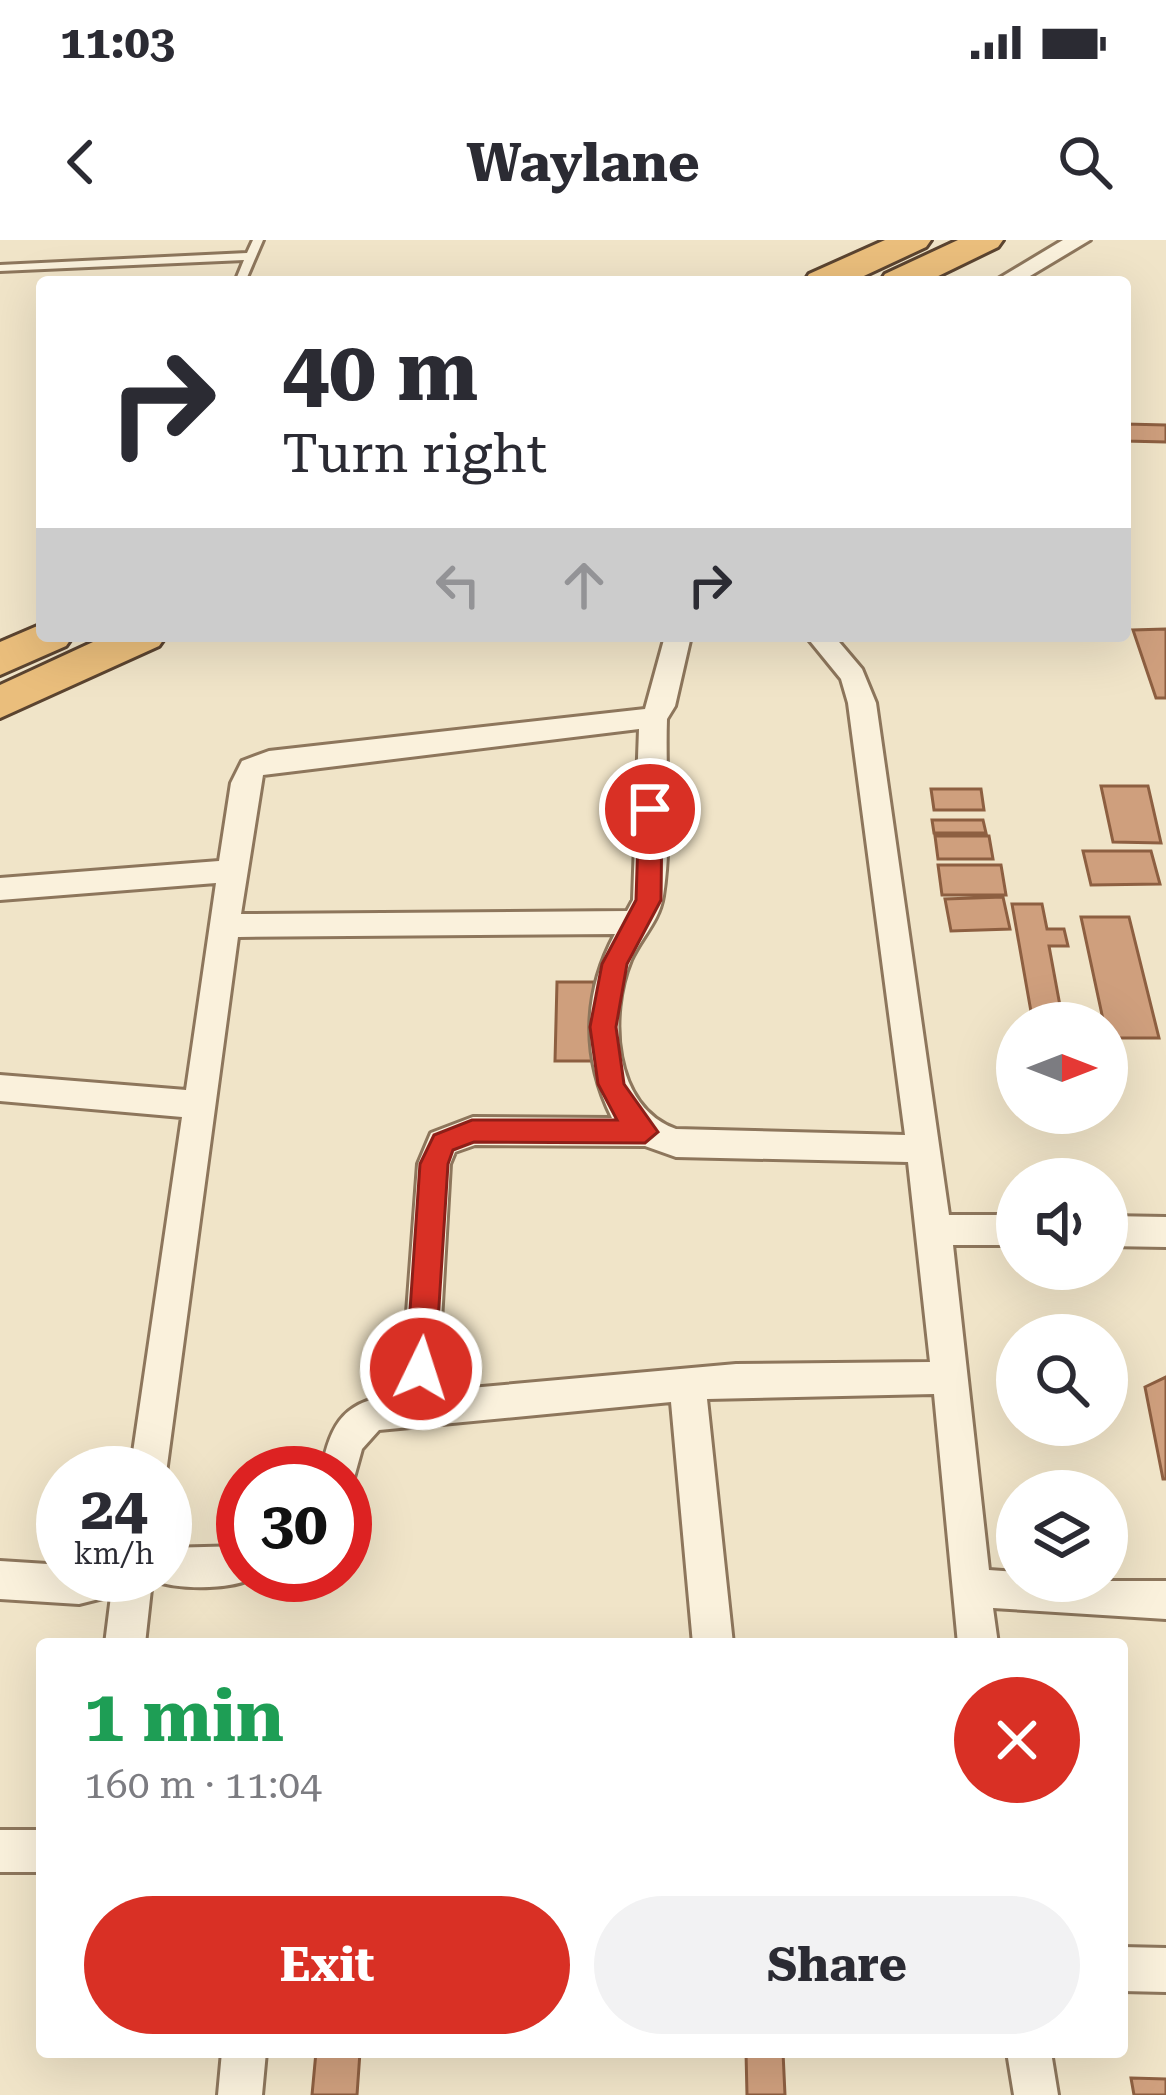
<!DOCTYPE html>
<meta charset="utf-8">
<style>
body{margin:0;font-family:"Roboto Serif",serif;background:#f2f2f3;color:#2b2b33;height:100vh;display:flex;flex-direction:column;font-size:45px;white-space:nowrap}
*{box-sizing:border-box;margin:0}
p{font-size:39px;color:#7c7c81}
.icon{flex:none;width:66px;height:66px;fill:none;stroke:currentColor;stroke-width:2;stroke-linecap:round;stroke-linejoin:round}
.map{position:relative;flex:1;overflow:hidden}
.drawer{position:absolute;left:36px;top:1398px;width:1092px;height:420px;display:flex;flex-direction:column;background:#fff;border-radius:12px;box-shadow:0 12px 48px #0002}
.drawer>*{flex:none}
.banner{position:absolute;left:36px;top:36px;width:1095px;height:366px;border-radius:12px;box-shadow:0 12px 48px #0002;background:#fff;color:#2b2b33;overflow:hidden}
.needle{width:78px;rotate:90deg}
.controls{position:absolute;left:996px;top:762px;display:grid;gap:24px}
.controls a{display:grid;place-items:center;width:132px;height:132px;border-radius:50%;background:#fff;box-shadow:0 12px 48px #0002;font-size:60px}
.speed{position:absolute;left:36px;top:1206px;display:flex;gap:24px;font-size:60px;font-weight:700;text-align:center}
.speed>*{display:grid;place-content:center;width:156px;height:156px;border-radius:50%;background:#fff;box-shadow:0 12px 48px #0002;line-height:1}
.speed small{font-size:30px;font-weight:400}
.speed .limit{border:18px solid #d22;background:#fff;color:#111}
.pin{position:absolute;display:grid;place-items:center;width:102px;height:102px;color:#fff;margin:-51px;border:6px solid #fff;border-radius:50%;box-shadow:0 3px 12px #0007}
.me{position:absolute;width:132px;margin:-66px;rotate:4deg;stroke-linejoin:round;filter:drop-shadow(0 0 9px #0008)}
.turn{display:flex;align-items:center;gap:42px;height:252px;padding:0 48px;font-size:54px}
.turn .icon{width:156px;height:156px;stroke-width:2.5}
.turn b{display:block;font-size:84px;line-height:102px}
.lanes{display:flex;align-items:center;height:114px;padding:0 48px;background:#0003;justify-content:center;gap:60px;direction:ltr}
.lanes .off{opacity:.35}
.round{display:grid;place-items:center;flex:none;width:126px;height:126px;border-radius:63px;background:#f2f2f3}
.overview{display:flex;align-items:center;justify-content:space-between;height:204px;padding:0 48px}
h1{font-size:72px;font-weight:700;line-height:90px;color:#1e9e55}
.button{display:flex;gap:24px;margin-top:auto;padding:24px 48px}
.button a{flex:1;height:138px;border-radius:72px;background:#d93025;color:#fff;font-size:48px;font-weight:700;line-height:138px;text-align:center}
.button a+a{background:#f2f2f3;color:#2b2b33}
.status{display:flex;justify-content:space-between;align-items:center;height:84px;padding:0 60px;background:#fff;direction:ltr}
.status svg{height:33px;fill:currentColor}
header{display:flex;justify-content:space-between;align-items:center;height:156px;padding:0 48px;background:#fff;font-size:54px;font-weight:700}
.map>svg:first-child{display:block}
</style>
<div class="status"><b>11:03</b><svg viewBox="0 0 49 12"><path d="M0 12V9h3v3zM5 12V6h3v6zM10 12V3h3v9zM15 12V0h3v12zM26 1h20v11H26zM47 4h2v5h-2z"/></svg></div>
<header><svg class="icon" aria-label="back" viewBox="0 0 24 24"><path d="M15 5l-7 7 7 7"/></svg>Waylane<svg class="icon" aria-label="search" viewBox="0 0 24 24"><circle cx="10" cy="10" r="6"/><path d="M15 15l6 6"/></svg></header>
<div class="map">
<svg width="1166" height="1855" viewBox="0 0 1166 1855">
<rect width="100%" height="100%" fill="#f0e4c8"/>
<!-- building -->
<path fill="#cf9f7d" stroke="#8d5f41" stroke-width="3" d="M1125 184 1166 185V202L1125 201Z
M1166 389V458H1156L1133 390Z
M1101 546H1148L1161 603 1113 602Z
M931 549H981L984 570H934Z
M932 580H983L986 593H934Z
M935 596H989L993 619H938Z
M1083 611H1151L1160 644 1091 645Z
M938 625H1001L1006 655H942Z
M1003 657 1010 689 951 691 945 659Z
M1012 664H1042L1047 689H1064L1068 706H1049L1063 782 1083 783H1033Z
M1081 677H1129L1159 798H1107Z
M557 742H594V821H555Z
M1166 1137V1239H1163L1145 1147Z
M316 1812H360L357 1855H312Z
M746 1812H783L785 1855H747Z
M1131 1838 1166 1839V1855H1134Z"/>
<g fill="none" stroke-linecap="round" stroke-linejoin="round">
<!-- service casing -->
<g stroke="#8d765c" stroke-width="6">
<path id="service" d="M253 0H263L245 42H235L244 20 0 31V25L247 13Z"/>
</g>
<!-- minor casing -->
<g stroke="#8d765c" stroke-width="6">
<path id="minor" d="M1063 0H1090L1020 42H993Z
M665 396H691L675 466 667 479C665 536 672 599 663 656 659 682 642 696 631 720 608 775 613 867 676 889L905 895 848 463 841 439 806 396H834L862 429 876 463 949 975H1017V1005H953L989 1330 1017 1332V1341H1166V1379L993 1368 998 1404H958L934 1154 707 1159 733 1404H693L671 1162 379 1190 362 1209 352 1245 345 1248V1233H321C331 1180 345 1160 401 1154L418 924 431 893 473 877 612 878C582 817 583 754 615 694L238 697 166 1233H130L182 877 0 861V835L186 850 216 643 0 660V638L219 621 231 543 242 521 269 511 645 469ZM639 489 633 660 627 671 241 674 263 535ZM475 905 645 906 676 917 908 922 930 1122 736 1124 437 1151 450 924 455 912Z
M1107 976 1166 977V1007L1107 1006Z
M243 1306V1335H258C236 1351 177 1350 152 1340L145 1404H105L111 1356 79 1364 0 1359V1321L63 1325V1335H165V1308Z
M0 1590H42V1632H0Z
M1122 1707 1166 1708V1752L1122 1751Z
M222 1812H266L262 1855H218Z
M1007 1812H1051L1058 1855H1014Z"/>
</g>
<!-- trunk casing -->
<g stroke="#5b4430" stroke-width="6">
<path id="trunk" d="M885 0H931L926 7 851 42H804L809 34Z
M958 0H1003L998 7 926 42H880L885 34Z
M42 384V396H73L66 406 0 435V402Z
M106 396H166L159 406 0 478V445Z"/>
</g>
<!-- service -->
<use href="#service" fill="#faf1dc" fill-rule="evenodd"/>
<!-- minor -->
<use href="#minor" fill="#faf1dc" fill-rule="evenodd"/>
<!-- trunk -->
<use href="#trunk" fill="#eabe7c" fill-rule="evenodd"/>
</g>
<!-- route -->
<path fill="#d93025" stroke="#8d1f18" stroke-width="3" d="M650 560 662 569 661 660 627 724 616 787 624 844 658 892 645 903 474 902 453 910 448 924 435 1129 431 1139 421 1143 410 1139 406 1129 420 924 434 895 472 880H617L598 844 590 787 602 724 636 660 639 569Z"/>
</svg>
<div class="controls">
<a><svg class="needle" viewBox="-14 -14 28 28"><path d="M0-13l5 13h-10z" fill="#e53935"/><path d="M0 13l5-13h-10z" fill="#7c7c81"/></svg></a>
<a><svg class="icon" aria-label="sound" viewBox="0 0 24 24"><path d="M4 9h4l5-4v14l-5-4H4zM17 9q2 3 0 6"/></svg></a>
<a><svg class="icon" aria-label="search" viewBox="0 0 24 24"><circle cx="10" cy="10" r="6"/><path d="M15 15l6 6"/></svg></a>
<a><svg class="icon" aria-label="layers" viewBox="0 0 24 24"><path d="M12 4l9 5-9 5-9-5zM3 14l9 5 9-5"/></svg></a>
</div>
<div class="speed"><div>24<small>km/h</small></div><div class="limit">30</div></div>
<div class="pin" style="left:650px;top:569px;background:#d93025"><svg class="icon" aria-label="arrive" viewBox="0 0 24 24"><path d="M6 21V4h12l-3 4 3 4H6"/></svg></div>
<svg class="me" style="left:421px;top:1129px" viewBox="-20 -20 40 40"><circle r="17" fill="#d93025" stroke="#fff" stroke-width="3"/><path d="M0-11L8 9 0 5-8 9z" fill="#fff"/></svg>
<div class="banner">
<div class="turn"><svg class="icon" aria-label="right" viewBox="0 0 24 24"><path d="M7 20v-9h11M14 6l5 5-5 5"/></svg><div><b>40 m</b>Turn right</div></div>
<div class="lanes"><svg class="icon off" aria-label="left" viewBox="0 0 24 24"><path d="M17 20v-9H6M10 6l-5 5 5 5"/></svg><svg class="icon off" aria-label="ahead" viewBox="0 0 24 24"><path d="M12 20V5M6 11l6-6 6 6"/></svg><svg class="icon" aria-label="right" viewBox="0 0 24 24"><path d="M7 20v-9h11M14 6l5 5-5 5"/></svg></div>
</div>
<section class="drawer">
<div class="overview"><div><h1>1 min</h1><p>160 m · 11:04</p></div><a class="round" style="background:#d93025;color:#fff"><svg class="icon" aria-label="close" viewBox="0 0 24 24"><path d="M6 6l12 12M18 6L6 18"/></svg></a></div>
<div class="button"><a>Exit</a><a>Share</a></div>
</section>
</div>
